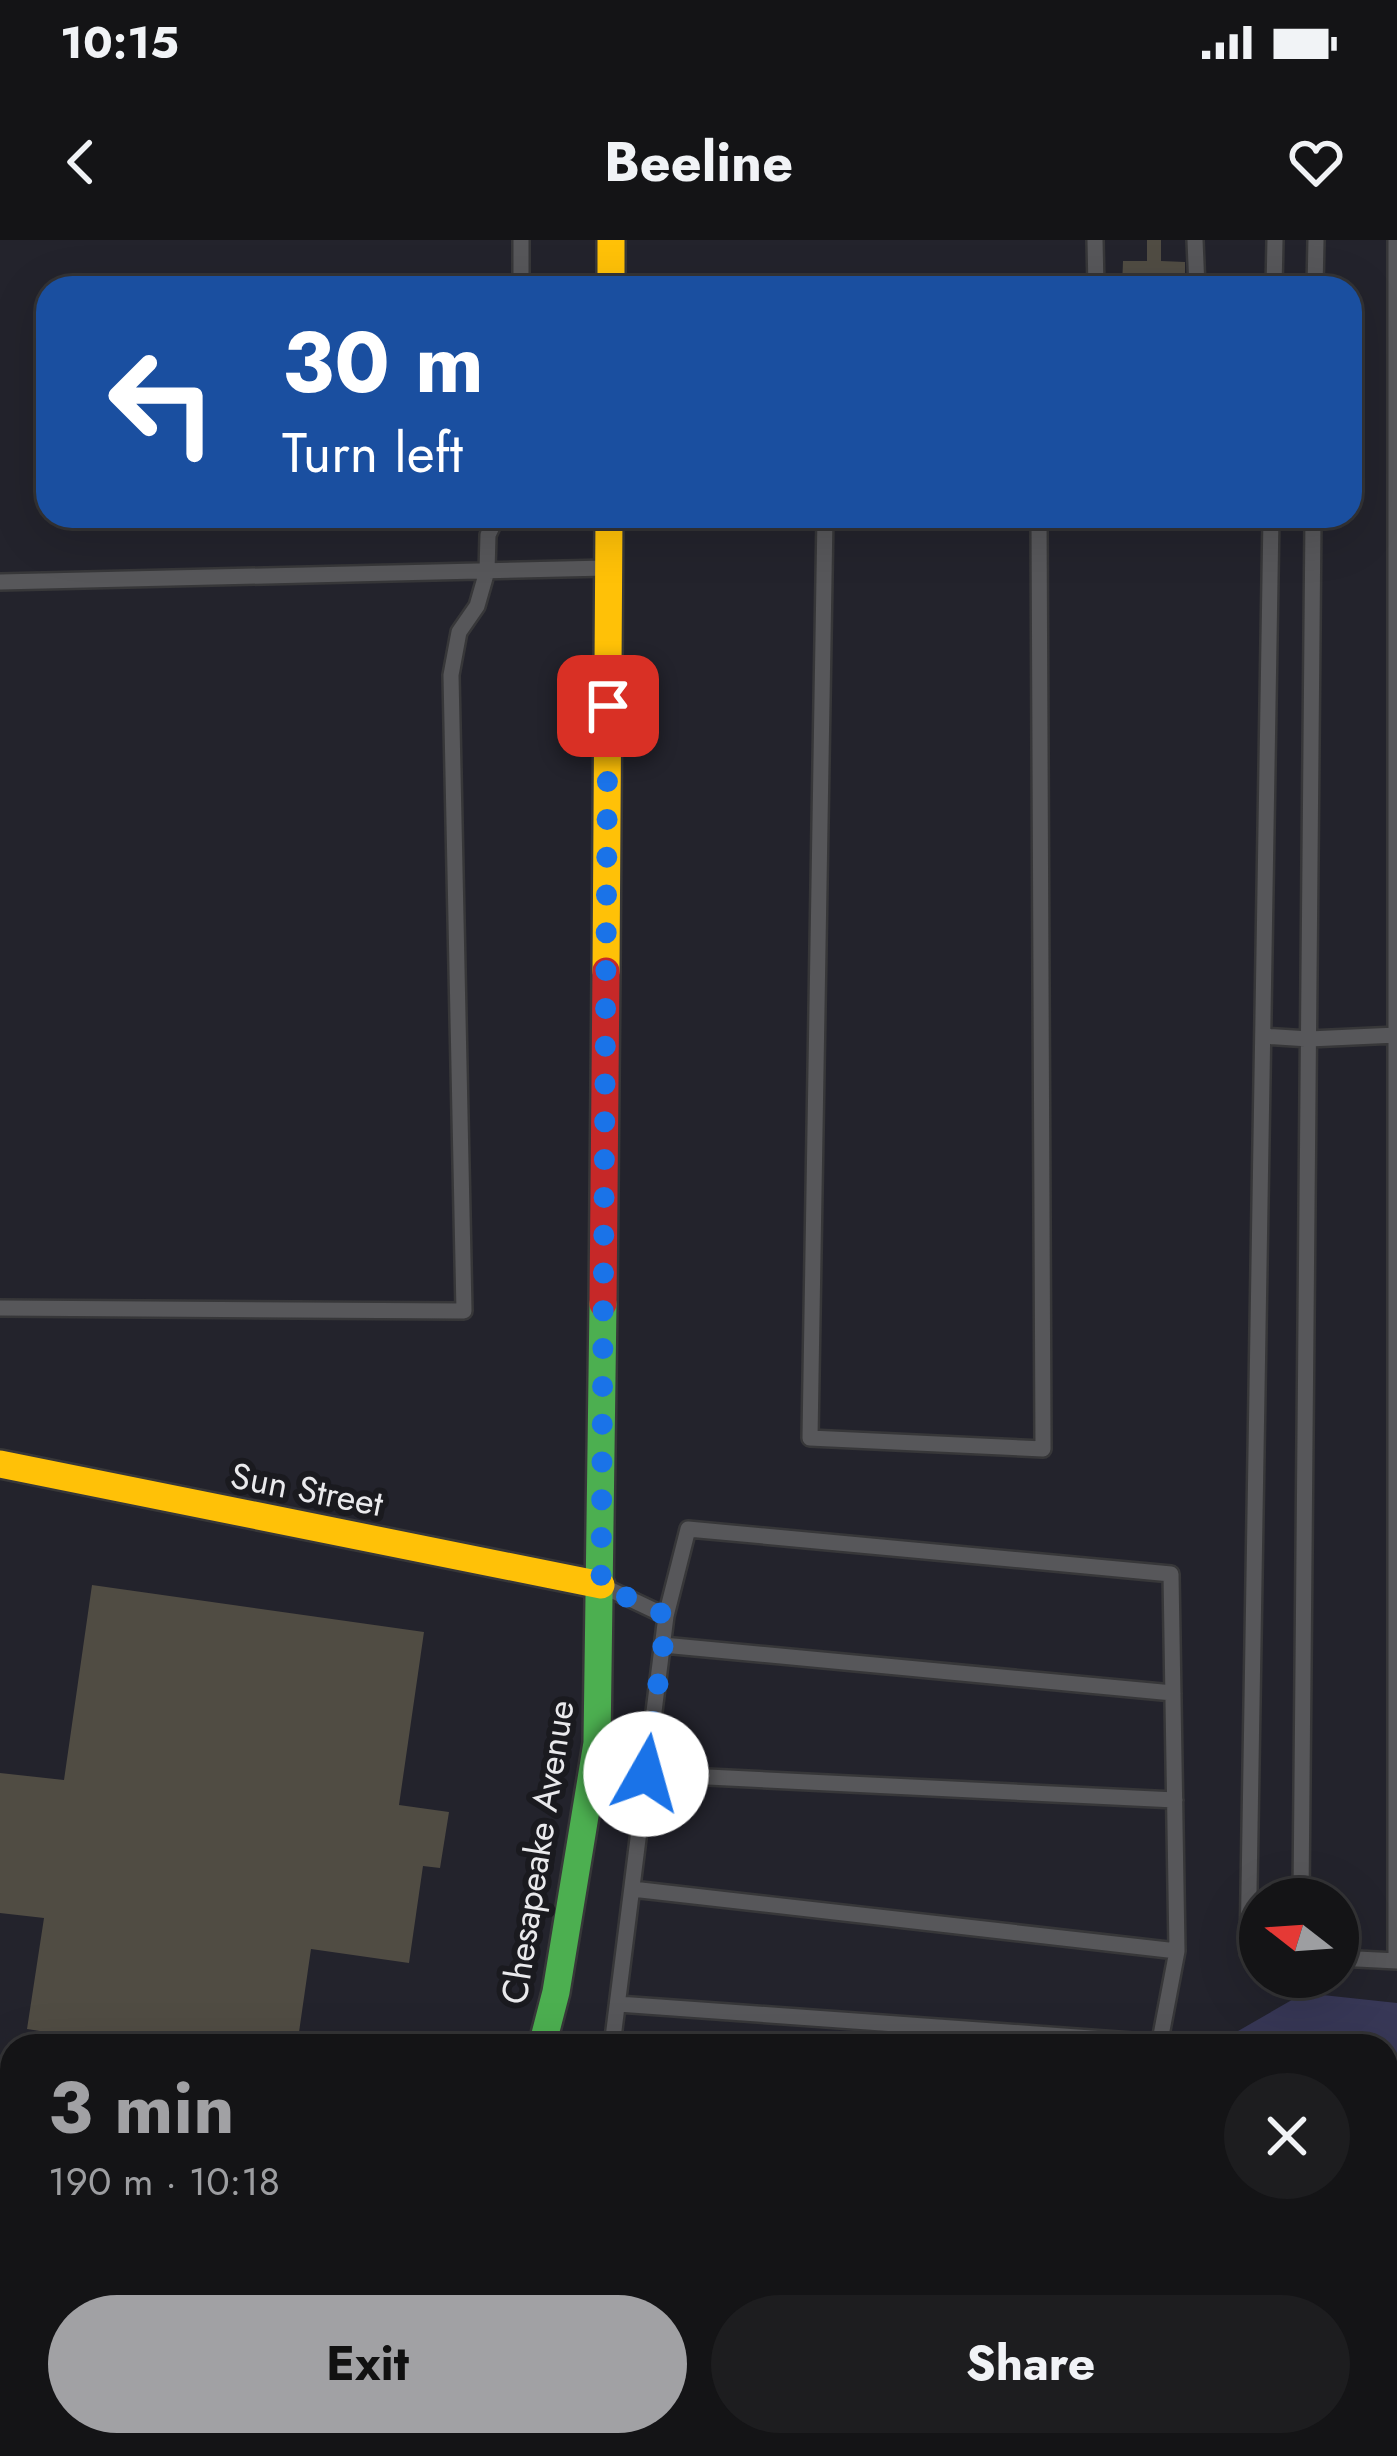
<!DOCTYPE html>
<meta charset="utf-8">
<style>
body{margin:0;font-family:Jost,sans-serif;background:#1d1d1f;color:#f1f3f6;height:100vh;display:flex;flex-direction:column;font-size:45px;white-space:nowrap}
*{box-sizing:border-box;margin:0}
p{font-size:39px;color:#9d9ea1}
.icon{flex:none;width:66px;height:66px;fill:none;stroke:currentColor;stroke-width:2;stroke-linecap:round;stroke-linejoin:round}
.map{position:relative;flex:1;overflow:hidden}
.sheet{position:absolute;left:0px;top:1794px;width:1398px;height:423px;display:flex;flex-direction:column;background:#141416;border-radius:36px 36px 0 0;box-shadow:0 12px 48px #0002,0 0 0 3px #333335}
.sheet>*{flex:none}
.guide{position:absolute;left:36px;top:36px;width:1326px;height:252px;border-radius:36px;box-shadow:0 12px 48px #0002,0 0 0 3px #333335;background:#1a4fa0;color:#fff;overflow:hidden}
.needle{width:78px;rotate:287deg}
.tools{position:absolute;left:1239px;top:1638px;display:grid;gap:24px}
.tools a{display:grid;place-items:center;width:120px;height:120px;border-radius:50%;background:#141416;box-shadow:0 12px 48px #0002,0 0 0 3px #333335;font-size:60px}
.pin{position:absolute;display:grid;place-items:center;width:102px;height:102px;color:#fff;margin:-51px;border-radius:24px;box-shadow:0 6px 18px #0006}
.me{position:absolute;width:132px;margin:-66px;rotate:7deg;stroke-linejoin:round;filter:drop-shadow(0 0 9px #0008)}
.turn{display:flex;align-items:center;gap:42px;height:252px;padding:0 48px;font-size:54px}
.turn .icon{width:156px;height:156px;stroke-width:2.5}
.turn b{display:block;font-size:84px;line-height:102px}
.round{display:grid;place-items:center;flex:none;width:126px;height:126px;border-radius:63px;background:#1d1d1f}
.overview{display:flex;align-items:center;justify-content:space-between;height:204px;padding:0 48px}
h1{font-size:72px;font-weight:700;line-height:90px;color:#a1a1a4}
.cta{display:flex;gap:24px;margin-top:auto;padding:24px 48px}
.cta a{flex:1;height:138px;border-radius:72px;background:#a1a1a4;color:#111;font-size:48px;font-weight:700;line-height:138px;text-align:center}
.cta a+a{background:#1d1d1f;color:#f1f3f6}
.status{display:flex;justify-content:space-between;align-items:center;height:84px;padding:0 60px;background:#141416;direction:ltr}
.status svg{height:33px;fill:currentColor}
header{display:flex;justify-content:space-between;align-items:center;height:156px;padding:0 48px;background:#141416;font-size:54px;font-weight:700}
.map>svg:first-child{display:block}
</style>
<div class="status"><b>10:15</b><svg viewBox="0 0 49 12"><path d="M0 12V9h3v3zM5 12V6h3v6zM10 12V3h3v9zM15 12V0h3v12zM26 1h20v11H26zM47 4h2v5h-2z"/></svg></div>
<header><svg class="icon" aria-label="back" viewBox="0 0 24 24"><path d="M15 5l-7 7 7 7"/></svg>Beeline<svg class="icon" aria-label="heart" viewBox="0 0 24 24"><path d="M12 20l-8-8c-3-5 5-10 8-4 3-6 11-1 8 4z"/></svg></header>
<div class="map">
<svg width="1397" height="2216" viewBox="0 0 1397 2216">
<rect width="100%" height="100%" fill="#1b1b1e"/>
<!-- built -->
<path fill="#23232c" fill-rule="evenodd" d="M0 0H1397V2216H939L919 2205H1386V1806H12V2205H237L229 2216H0ZM48 48H1350V276H48ZM1260 1659H1338V1737H1260Z"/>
<!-- green -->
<path fill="#383857" d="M1304 1753 1397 1763V2216H1147L1152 2205H1386V1806H1212Z"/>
<!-- building -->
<path fill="#504c43" d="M1147 0H1161V21L1185 22V48H1122L1123 21H1147Z
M92 1345 424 1392 399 1565 449 1572 440 1628 423 1626 409 1723 311 1709 297 1806H70L72 1796 27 1789 44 1678 0 1673V1533L64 1540Z"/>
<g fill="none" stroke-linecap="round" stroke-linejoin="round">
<!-- lane casing -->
<g stroke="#373739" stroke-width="20">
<path id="lane" d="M521 0V48
M1095 0 1096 48
M1195 0 1197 48
M1274 48 1275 0
M1315 48 1316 0
M825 276 810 1198 1043 1209 1039 276
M0 342 606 328
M1263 796 1309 799 1397 795
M0 1068 464 1071 451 435 459 392 477 366 487 331 488 295 497 276
M609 1349 666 1376
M663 1405 1173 1453
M647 1534 1175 1560
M632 1649 1177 1711
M1301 1659 1313 276
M1260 1713H1248L1271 276
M1338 1718 1397 1721
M1396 1721V0
M618 1764 1160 1803
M612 1806 666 1376 688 1289 1171 1334 1177 1711 1159 1806
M0 1951 12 1953
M1062 2205 1075 2216"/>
</g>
<!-- fast casing -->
<g stroke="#373739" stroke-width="32">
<path id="fast" d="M542 1806 556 1752 597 1503 603 1064
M351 2216 359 2205"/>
</g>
<!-- slow casing -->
<g stroke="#373739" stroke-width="32">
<path id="slow" d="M611 0V48
M606 731 609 276
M0 1224 601 1345"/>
</g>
<!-- jam casing -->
<g stroke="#373739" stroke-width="32">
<path id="jam" d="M603 1064 606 731"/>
</g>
<!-- lane -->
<use href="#lane" stroke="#57575a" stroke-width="15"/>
<!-- fast -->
<use href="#fast" stroke="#4caf50" stroke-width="27"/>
<!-- slow -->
<use href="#slow" stroke="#ffc107" stroke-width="27"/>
<!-- jam -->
<use href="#jam" stroke="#c62828" stroke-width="27"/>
</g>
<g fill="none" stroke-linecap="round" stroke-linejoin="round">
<!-- route -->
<path stroke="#1a73e8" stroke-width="21" stroke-dasharray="0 37.8" d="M608 466 601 1345 667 1376 646 1534"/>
</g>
<g text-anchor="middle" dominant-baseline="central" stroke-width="12" stroke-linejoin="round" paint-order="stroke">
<!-- street labels -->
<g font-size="36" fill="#e9e9ec" stroke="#1a1a1f">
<text transform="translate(307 1249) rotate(11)">Sun Street</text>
<text transform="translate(537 1612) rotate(-81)">Chesapeake Avenue</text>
</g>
</g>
</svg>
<div class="tools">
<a><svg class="needle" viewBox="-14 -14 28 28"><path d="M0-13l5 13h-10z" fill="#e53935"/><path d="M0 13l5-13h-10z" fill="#9d9ea1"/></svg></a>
</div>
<div class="pin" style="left:608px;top:466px;background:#d93025"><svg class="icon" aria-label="arrive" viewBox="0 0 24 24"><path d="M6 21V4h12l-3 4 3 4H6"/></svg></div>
<svg class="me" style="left:646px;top:1534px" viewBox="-20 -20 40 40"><circle r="19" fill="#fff"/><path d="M0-13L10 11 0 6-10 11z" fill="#1a73e8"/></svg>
<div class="guide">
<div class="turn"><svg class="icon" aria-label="left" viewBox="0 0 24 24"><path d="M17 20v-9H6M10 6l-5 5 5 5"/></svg><div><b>30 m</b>Turn left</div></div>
</div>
<section class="sheet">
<div class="overview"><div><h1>3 min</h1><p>190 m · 10:18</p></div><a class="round"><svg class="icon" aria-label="close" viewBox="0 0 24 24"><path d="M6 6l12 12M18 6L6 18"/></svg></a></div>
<div class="cta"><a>Exit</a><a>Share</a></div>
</section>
</div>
